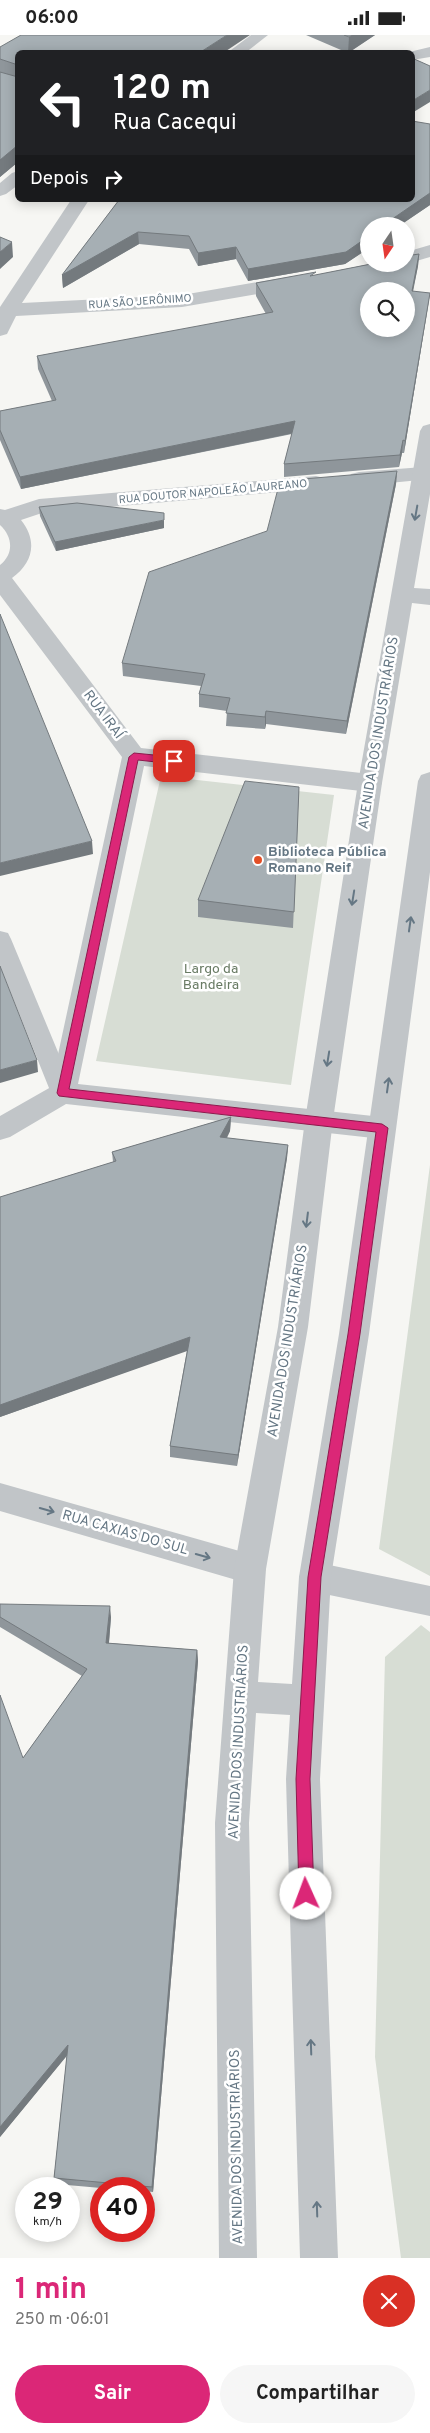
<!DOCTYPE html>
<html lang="pt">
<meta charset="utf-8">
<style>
body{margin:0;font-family:Overpass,sans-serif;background:#f6f6f6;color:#222;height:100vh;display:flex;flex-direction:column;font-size:19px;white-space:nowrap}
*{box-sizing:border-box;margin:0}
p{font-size:16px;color:#767676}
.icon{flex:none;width:28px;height:28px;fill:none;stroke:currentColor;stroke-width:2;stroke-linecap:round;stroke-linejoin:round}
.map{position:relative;height:2223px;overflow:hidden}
.drawer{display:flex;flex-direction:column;background:#fff;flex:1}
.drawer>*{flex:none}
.hud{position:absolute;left:15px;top:15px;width:400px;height:152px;border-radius:8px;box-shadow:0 2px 12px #0003;background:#202124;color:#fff;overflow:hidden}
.needle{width:32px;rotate:193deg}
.fabs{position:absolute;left:360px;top:182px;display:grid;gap:10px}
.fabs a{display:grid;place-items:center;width:55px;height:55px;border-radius:50%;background:#fff;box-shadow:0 2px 12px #0003;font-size:25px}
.speed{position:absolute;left:15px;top:2142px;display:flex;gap:10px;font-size:25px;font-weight:700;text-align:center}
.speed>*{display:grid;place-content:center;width:65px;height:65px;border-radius:50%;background:#fff;box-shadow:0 2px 12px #0003;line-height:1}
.speed small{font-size:12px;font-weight:400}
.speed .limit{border:8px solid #d22;background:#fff;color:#111}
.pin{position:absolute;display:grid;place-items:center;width:42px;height:42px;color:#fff;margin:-21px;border-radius:10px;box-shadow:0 2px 8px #0006}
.me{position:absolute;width:55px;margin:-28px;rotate:358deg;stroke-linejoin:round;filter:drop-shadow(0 0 4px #0008)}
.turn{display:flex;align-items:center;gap:18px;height:105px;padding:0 15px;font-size:22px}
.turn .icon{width:65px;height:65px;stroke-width:2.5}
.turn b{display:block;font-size:35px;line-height:42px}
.then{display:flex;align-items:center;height:48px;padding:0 15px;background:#0003;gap:10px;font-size:19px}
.round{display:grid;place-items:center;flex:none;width:52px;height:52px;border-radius:26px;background:#f6f6f6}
.summary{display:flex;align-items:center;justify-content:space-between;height:85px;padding:0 15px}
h1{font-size:30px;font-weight:700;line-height:38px;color:#db2777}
.primary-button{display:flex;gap:10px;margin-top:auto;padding:10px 15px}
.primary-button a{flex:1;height:58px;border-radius:30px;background:#db2777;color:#fff;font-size:20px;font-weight:700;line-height:58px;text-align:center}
.primary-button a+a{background:#f6f6f6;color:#222}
.status{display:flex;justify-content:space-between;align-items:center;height:35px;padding:0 25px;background:#fff;direction:ltr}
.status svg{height:14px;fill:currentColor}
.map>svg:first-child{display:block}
</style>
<div class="status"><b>06:00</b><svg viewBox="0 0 49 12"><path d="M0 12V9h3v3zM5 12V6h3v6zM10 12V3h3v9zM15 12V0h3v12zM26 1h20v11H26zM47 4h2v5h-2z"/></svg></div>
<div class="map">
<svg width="430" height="2223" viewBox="0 0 430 2223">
<rect width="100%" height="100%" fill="#f6f6f3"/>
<!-- green -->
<path fill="#d7ddd4" d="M161 741 334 760 291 1050 96 1026Z
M430 1130V1541L379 1514Z
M421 1590 430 1597V2223H401L375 2022 385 1622Z"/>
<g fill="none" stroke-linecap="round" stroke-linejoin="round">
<!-- service -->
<path fill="#c1c5c8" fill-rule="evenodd" d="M251 0H268L245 18H227Z
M18 136V150L6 159 0 161V148L12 138Z
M0 896 8 898 11 904 75 1058 71 1065 63 1067 55 1065 51 1058 0 931Z"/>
<!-- minor -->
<path fill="#c1c5c8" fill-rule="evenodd" d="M430 12V22L412 25V18H405Z
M71 165H89L22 268 182 260 293 241 300 243 303 247 300 251 293 253 182 272 16 281 7 299 0 301V272Z
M430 210V222L406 229V217Z
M423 432 430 434V444L359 451 351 449 348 444 351 439 359 437Z
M316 441 324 443 327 448 324 453 42 478 21 485C38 506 33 528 12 543L141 713 370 739 379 742 382 748 379 754 370 757 144 731 78 1049 382 1082 392 1085 396 1093 392 1101 382 1104 66 1069 10 1102 0 1105V1081L51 1052 122 722 0 560V530C14 519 13 502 0 490V474L5 475 39 464Z
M0 1448 250 1519 261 1524 266 1534 261 1544 250 1549 0 1476Z
M315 1527 430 1551V1581L315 1557 304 1552 299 1542 304 1532Z"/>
<!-- tertiary -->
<path fill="#c1c5c8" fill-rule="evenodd" d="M430 389V459L414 553 430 554V570L412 568 382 748 333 1085 308 1292 266 1534 258 1647 292 1649 299 1542 339 1299 418 746 421 740 430 737V837L369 1299 331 1542 320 1744 338 2223H300L286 1744 290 1680 256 1678 249 1788 257 2223H219L215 1788 234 1534 278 1292 305 1085 358 748 420 396 423 391Z"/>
</g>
<!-- wall -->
<path fill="#8f969b" d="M306 0H375L348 18Z
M0 12 18 18V127L0 142Z
M430 89V170L399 191H369V213L345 229 248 246 236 224 198 231 189 214 139 209 63 253 62 240 119 165Z
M419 219 418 231 413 257 430 258 428 271 404 418H402L399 432 284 442V429L292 399 21 454 0 405V376L52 366 38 334 37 321 266 279 256 261V248L316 240Z
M397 436 396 449 346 699 266 689 265 694 226 691 227 676 199 672V659L201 651 123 641 122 628 267 496Z
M39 472 164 493 56 516 40 481Z
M299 752 293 893 198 882V865Z
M231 1082 230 1096 227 1103 288 1110 287 1123 237 1431 170 1422V1411L187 1315 0 1382V1162L113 1127 112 1117Z
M0 1569 111 1582 109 1608 197 1615 198 1626 153 2157 144 2156V2154H112L56 2149 54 2143 67 2020 0 2102 23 1723 82 1641 0 1592Z"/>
<!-- shaded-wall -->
<path fill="#747a7e" d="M227 0H250L223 18H199Z
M353 0H375L348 18 349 2Z
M430 55V67L412 78V66Z
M18 110V127L0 142V125Z
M430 158V170L399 191H382Z
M138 197 139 209 63 253 62 240Z
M369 201V213L345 229 248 246V234Z
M12 207 13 222 0 234V217Z
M236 212V224L198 231V218Z
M419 219 418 231 410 269 412 256Z
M430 258 428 271 404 418 405 406Z
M295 386 294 398 21 454 20 442Z
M403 405 402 418 399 432 400 420Z
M397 436 396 449 346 699 347 686Z
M164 485V493L56 516 55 507Z
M266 676V689L265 694V682Z
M92 806 93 819 0 841V828Z
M37 1025 38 1037 0 1048V1035Z
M231 1082 230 1096 220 1115V1102Z
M288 1110 287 1123 237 1431 238 1420Z
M190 1302V1315L0 1382V1370Z
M110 1571 111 1582 108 1618 106 1608Z
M197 1615 198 1626 153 2157 152 2152Z
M68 2010 70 2017 0 2102V2092Z"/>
<!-- building -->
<path fill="#a6afb4" stroke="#747a7e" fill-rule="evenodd" d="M21 0H227L199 18H18V30L0 24V12Z
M344 0H353L349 2Z
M412 23 430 31V55L412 66Z
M0 37 18 42V110L0 125Z
M412 86 430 89V158L382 191H369V201L346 217 248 234 236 212 198 218 189 201 138 197 62 240 119 165H412Z
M0 202 12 207 0 217Z
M419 219 412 256 430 258 405 406 403 405 400 420 284 429 295 386 20 442 0 395V376L56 365 37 321 273 277 256 248 316 237 310 241 371 229H406V221ZM369 256H406V294H369Z
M397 436 347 686 266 676 265 682 226 678 230 663 199 659 205 639 122 628 149 537 267 496 280 446Z
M77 468 164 478V485L55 507 39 472Z
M0 579 92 806 0 828Z
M245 746 299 752 294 877 198 865Z
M0 931 37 1025 0 1035Z
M231 1082 220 1102 288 1110 238 1420 170 1411 190 1302 0 1370V1162L116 1126 112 1117Z
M0 1569 110 1571 106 1608 197 1615 152 2152 54 2143 68 2010 0 2092V1660L23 1723 87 1634 0 1582Z"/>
<!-- one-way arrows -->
<defs><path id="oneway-shaft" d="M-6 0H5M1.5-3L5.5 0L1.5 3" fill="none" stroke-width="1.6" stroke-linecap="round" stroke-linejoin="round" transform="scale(1.25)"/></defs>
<g stroke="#657784">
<use href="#oneway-shaft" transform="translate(416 478) rotate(100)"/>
<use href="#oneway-shaft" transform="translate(353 863) rotate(99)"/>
<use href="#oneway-shaft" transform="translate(410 889) rotate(-82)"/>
<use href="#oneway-shaft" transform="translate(328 1024) rotate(99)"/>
<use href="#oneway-shaft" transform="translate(388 1050) rotate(-82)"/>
<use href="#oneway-shaft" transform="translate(307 1185) rotate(97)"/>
<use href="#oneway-shaft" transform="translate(47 1475) rotate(16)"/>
<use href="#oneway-shaft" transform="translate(203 1521) rotate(16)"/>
<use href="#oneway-shaft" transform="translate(311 2012) rotate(-92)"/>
<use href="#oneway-shaft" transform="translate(317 2174) rotate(-92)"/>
</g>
<!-- route -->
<path fill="#db2777" stroke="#8e194d" d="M134 718 174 722 178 726 174 729 138 725 69 1054 382 1089 388 1093 360 1299 321 1542 310 1744 314 1859 312 1864 306 1866 301 1864 299 1859 296 1744 308 1542 348 1299 376 1097 59 1061 57 1058 129 722Z"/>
<!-- markers -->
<circle fill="#e34f26" stroke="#fff" stroke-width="2" cx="258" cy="825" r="5"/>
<g text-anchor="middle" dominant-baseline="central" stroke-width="5" stroke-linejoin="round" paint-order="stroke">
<!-- far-street labels -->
<g font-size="11" fill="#657784" stroke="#fff">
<text transform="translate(140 267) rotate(-4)">RUA SÃO JERÔNIMO</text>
<text transform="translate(213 457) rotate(-5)">RUA DOUTOR NAPOLEÃO LAUREANO</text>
</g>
<!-- street labels -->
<g font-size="14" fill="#657784" stroke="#fff">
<text transform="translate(103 680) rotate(53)">RUA IRAÍ</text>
<text transform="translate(379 698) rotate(-81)">AVENIDA DOS INDUSTRIÁRIOS</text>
<text transform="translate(288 1306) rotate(-81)">AVENIDA DOS INDUSTRIÁRIOS</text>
<text transform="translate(125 1498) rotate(16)">RUA CAXIAS DO SUL</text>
<text transform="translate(239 1707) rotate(-87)">AVENIDA DOS INDUSTRIÁRIOS</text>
<text transform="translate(237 2112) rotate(-91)">AVENIDA DOS INDUSTRIÁRIOS</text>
</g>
<!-- poi labels -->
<g font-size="14" font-weight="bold" fill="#657784" stroke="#fff" text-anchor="start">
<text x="268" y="817">Biblioteca Pública<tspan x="268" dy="16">Romano Reif</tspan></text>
</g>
<!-- park labels -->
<g font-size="14" fill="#697b64" stroke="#fff">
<text x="211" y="934">Largo da<tspan x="211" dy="16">Bandeira</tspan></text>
</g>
</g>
</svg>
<div class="fabs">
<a><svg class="needle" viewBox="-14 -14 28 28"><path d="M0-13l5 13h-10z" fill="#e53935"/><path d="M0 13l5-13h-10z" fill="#767676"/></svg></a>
<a><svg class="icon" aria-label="search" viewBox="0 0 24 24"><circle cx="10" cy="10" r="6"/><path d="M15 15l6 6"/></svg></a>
</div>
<div class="speed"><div>29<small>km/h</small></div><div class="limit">40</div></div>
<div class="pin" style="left:174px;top:726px;background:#d93025"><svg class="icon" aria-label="arrive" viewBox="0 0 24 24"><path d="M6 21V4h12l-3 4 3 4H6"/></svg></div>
<svg class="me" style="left:306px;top:1859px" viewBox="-20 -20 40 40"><circle r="19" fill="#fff"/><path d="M0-13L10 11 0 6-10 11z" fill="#db2777"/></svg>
<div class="hud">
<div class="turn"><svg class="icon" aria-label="left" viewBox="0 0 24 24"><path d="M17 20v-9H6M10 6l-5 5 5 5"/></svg><div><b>120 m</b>Rua Cacequi</div></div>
<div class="then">Depois<svg class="icon" aria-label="right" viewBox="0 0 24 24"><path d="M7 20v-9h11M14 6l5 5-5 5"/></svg></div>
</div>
</div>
<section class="drawer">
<div class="summary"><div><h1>1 min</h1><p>250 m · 06:01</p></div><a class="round" style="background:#d93025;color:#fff"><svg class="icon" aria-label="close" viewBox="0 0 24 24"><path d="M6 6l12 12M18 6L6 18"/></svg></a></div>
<div class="primary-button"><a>Sair</a><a>Compartilhar</a></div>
</section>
